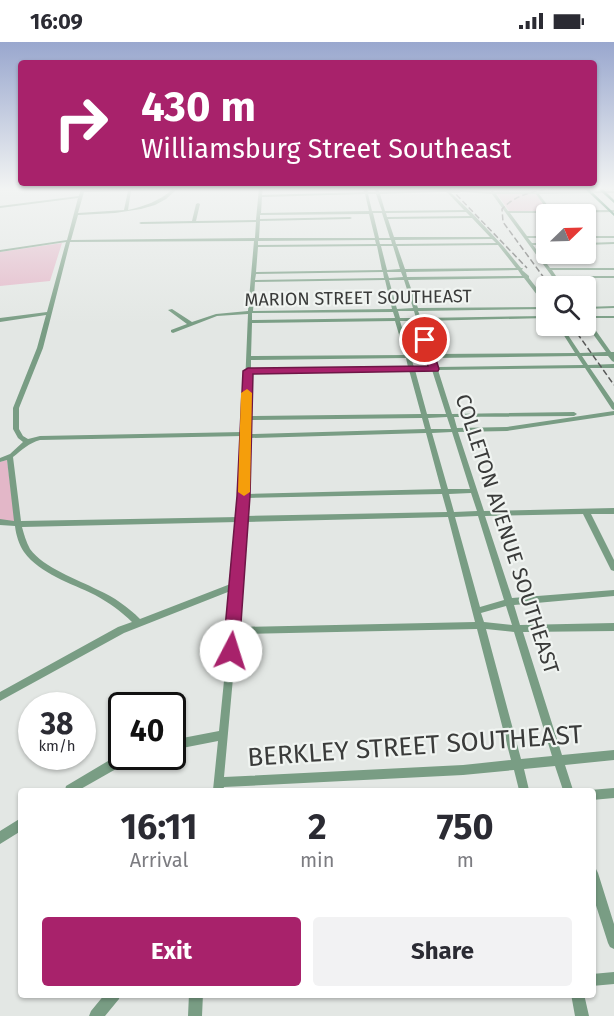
<!DOCTYPE html>
<style>
body{margin:0;font-family:"Fira Sans",sans-serif;background:#f2f2f3;color:#2b2b33;height:100vh;display:flex;flex-direction:column;font-size:22px;white-space:nowrap}
*{box-sizing:border-box;margin:0}
p{font-size:20px;color:#7c7c81}
.icon{flex:none;width:33px;height:33px;fill:none;stroke:currentColor;stroke-width:2;stroke-linecap:round;stroke-linejoin:round}
.map{position:relative;flex:1;overflow:hidden}
.drawer{position:absolute;left:18px;top:746px;width:578px;height:210px;display:flex;flex-direction:column;background:#fff;border-radius:6px;box-shadow:0 2px 4px #0004}
.drawer>*{flex:none}
.banner{position:absolute;left:18px;top:18px;width:579px;height:126px;border-radius:6px;box-shadow:0 2px 4px #0004;background:#a8226b;color:#fff;overflow:hidden}
.needle{width:39px;rotate:67deg}
.tools{position:absolute;left:536px;top:162px;display:grid;gap:12px}
.tools a{display:grid;place-items:center;width:60px;height:60px;border-radius:6px;background:#fff;box-shadow:0 2px 4px #0004;font-size:30px}
.speed{position:absolute;left:18px;top:650px;display:flex;gap:12px;font-size:30px;font-weight:700;text-align:center}
.speed>*{display:grid;place-content:center;width:78px;height:78px;border-radius:50%;background:#fff;box-shadow:0 2px 4px #0004;line-height:1}
.speed small{font-size:15px;font-weight:400}
.speed .limit{border:3px solid #111;border-radius:9px;background:#fff;color:#111}
.pin{position:absolute;display:grid;place-items:center;width:51px;height:51px;color:#fff;margin:-26px;border:3px solid #fff;border-radius:50%;box-shadow:0 2px 6px #0007}
.me{position:absolute;width:66px;margin:-33px;rotate:5deg;stroke-linejoin:round;filter:drop-shadow(0 0 4px #0008)}
.turn{display:flex;align-items:center;gap:21px;height:126px;padding:0 24px;font-size:27px}
.turn .icon{width:78px;height:78px;stroke-width:2.5}
.turn b{display:block;font-size:42px;line-height:51px}
.eta{display:flex;justify-content:space-evenly;align-items:center;height:102px;text-align:center}
.eta b{font-size:36px;font-weight:700;line-height:42px}
.button{display:flex;gap:12px;margin-top:auto;padding:12px 24px}
.button a{flex:1;height:69px;border-radius:6px;background:#a8226b;color:#fff;font-size:24px;font-weight:700;line-height:69px;text-align:center}
.button a+a{background:#f2f2f3;color:#2b2b33}
.status{display:flex;justify-content:space-between;align-items:center;height:42px;padding:0 30px;background:#fff;direction:ltr}
.status svg{height:16px;fill:currentColor}
.map>svg:first-child{display:block}
</style>
<div class="status"><b>16:09</b><svg viewBox="0 0 49 12"><path d="M0 12V9h3v3zM5 12V6h3v6zM10 12V3h3v9zM15 12V0h3v12zM26 1h20v11H26zM47 4h2v5h-2z"/></svg></div>
<div class="map">
<svg width="614" height="974" viewBox="0 0 614 974">
<rect width="100%" height="100%" fill="#e3e7e4"/>
<!-- green -->
<path fill="#e3b7c8" d="M536 151 548 169H509L497 152Z
M62 201 50 239 0 244V210Z
M7 418 15 479 0 480V420Z"/>
<g fill="none" stroke-linecap="round" stroke-linejoin="round">
<!-- minor -->
<path fill="#799d84" fill-rule="evenodd" d="M81 146H85L84 148 128 146H211L176 148 166 157 155 163 141 167 115 171 78 173 71 198 255 196 256 180 141 182 139 181 141 180 192 179 196 162 198 161 200 162 196 179 256 178 259 146H263L262 153 364 150 363 146H367L368 150H376L374 146H378L379 150 448 148 475 174 503 204 521 226H523L522 228 529 234V236L546 258V262H544L524 236 408 238 418 266 546 265V267L418 269 421 276 546 274V276L422 279 433 312 575 311 558 284H562L580 311 606 310 585 281V274H614V276H587L611 310H614V320L612 319 608 314H582L588 323 614 322V326H590L614 361V368L612 367 585 326 438 328 452 372 574 370 577 372 574 374 454 375 457 386 507 385 614 369V373L507 389 458 390 484 469 614 466V472H591L614 518V529L611 528 583 472 485 474 512 556 614 548V554L514 563 520 583 614 581V589L523 590 562 713 614 708V718L565 723 573 748H563L555 724 524 727 529 748H519L514 728 463 733 224 745 223 748H213L218 699 172 708V698L219 689 233 548 124 591 0 659V650L118 585 132 580C121 569 108 560 95 553 71 541 40 532 24 510 19 503 16 493 15 484L0 483V477L14 479 7 418 0 420V416L10 412 23 400 18 396 13 387V366L37 306 46 273 0 280V276L47 270 66 200 0 210V208L67 198 78 156 0 166V164L79 154ZM172 148C159 159 145 164 128 168L131 149ZM128 149 124 168 78 171 84 150ZM447 150 464 168 385 169 380 152ZM365 152 369 169 261 171 262 155ZM368 152H376L382 169H372ZM466 170 470 174 387 175 386 171ZM373 171H382L390 196H379ZM369 172 375 196H259L260 179 350 177 352 176 350 175 260 177V173ZM472 176 490 195H394L388 177ZM492 197 496 201 396 202 395 198ZM375 198 376 202 258 203V199ZM379 198H391L392 202H380ZM254 199 248 269 216 272 192 280 172 267 168 268 187 282 171 288V290L173 291 217 274 248 272 243 390 40 394 28 397 23 394 19 387V366L43 306 70 200ZM498 203 516 226 405 227 397 204ZM377 204 382 228 256 230 258 205ZM381 204H393L400 227 387 228ZM518 228 522 234 407 235 406 230ZM383 230 384 236 255 238 256 232ZM387 230H401L403 235 389 236ZM385 238 392 267 253 269 255 240ZM389 238H404L413 266 397 267ZM398 269H414L416 276H400ZM393 270 395 276 252 278V271ZM395 279 405 313 251 314 252 281ZM400 279H417L427 312 410 313ZM577 314 583 323 437 325 434 316ZM406 316 408 325 251 327V318ZM411 316H428L431 325H414ZM409 328 421 372 250 374 251 331ZM415 328H432L446 372H427ZM447 375 451 387H431L428 376ZM422 376 425 387 250 392V378ZM452 390 470 447H448L432 391ZM426 391 441 447 247 452 250 396ZM243 394 239 475 21 479 13 415C22 408 29 401 40 398ZM471 451 477 469 454 470 449 452ZM442 452 447 470 246 474 247 456ZM478 474 504 558 480 565 455 475ZM448 475 475 580 238 585 246 480ZM238 480 233 541 140 577C128 565 114 555 98 548 77 537 44 526 30 507 26 500 24 492 22 485ZM506 564 512 583 484 580 481 571ZM477 587 511 718 463 723 224 735 237 592ZM486 587 514 590 552 714 521 717Z
M458 148 491 150 492 148 494 150 614 149V151L539 152 551 168H614V170L553 171 554 172H550L549 171H510L527 194H546V196H528L532 201H546V203H533L550 226H614V228H552L556 234H614V236H558L563 244H559L492 152 459 150ZM496 152H536L548 169H508Z
M585 194H614V196H585Z
M614 200V202L585 203V201Z
M614 264V266L585 267V265Z
M122 714H139L138 717 116 727 79 748H65L66 744 108 719Z
M614 746V756L592 758V748H590Z
M21 776V789L0 802V789Z
M592 825 596 827 598 831 614 882V907L610 905 608 901 592 851Z
M614 930V942L592 944V932Z
M105 952H120L119 957 105 974H89L91 969Z
M189 952H203L202 974H188Z
M571 952H584L589 974H575Z"/>
<!-- major -->
<path fill="#0c6035" fill-rule="evenodd" d="M584 146H588L614 171V174Z
M597 146H602L614 158V161Z"/>
<!-- rail -->
<path stroke="#585958" stroke-width="1.5" stroke-dasharray="6 3" stroke-linecap="butt" d="M450 146 527 226
M550 244 503 180 502 167C527 140 580 146 614 147
M572 284 614 343"/>
<!-- minor-bridge -->
<path stroke="#799d84" stroke-width="4" d="M448 149H459"/>
</g>
<!-- sky -->
<linearGradient id="sky" x2="0" y2="1"><stop stop-color="#99a7ce"/><stop offset="0.52" stop-color="#f2f4f3"/><stop offset="1" stop-color="#f2f4f3" stop-opacity="0"/></linearGradient>
<rect width="614" height="282" fill="url(#sky)"/>
<!-- route -->
<path fill="#a8226b" stroke="#6d1646" stroke-width="1.5" d="M425 295 430 298 439 327 438 329 253 332 250 454 239 609 236 614 231 616 225 614 223 609 237 454 243 329 248 326 428 324 420 298Z"/>
<!-- slow -->
<path fill="#f59e0b" d="M247 347 252 351 250 450 244 454 238 450 241 351Z"/>
<g text-anchor="middle" dominant-baseline="central" stroke-width="4.5" stroke-linejoin="round" paint-order="stroke">
<!-- far-street labels -->
<g font-size="18" fill="#3a3b3a" stroke="#f0f4f1">
<text transform="translate(358 256) rotate(-1)">MARION STREET SOUTHEAST</text>
</g>
<!-- street labels -->
<g font-size="21" fill="#3a3b3a" stroke="#f0f4f1">
<text transform="translate(507 492) rotate(72)">COLLETON AVENUE SOUTHEAST</text>
</g>
<!-- near-street labels -->
<g font-size="26" fill="#3a3b3a" stroke="#f0f4f1">
<text transform="translate(415 704) rotate(-4)">BERKLEY STREET SOUTHEAST</text>
</g>
</g>
</svg>
<div class="tools">
<a><svg class="needle" viewBox="-14 -14 28 28"><path d="M0-13l5 13h-10z" fill="#e53935"/><path d="M0 13l5-13h-10z" fill="#7c7c81"/></svg></a>
<a><svg class="icon" aria-label="search" viewBox="0 0 24 24"><circle cx="10" cy="10" r="6"/><path d="M15 15l6 6"/></svg></a>
</div>
<div class="speed"><div>38<small>km/h</small></div><div class="limit">40</div></div>
<div class="pin" style="left:425px;top:298px;background:#d93025"><svg class="icon" aria-label="arrive" viewBox="0 0 24 24"><path d="M6 21V4h12l-3 4 3 4H6"/></svg></div>
<svg class="me" style="left:231px;top:609px" viewBox="-20 -20 40 40"><circle r="19" fill="#fff"/><path d="M0-13L10 11 0 6-10 11z" fill="#a8226b"/></svg>
<div class="banner">
<div class="turn"><svg class="icon" aria-label="right" viewBox="0 0 24 24"><path d="M7 20v-9h11M14 6l5 5-5 5"/></svg><div><b>430 m</b>Williamsburg Street Southeast</div></div>
</div>
<section class="drawer">
<div class="eta">
<div><b>16:11</b><p>Arrival</p></div>
<div><b>2</b><p>min</p></div>
<div><b>750</b><p>m</p></div>
</div>
<div class="button"><a>Exit</a><a>Share</a></div>
</section>
</div>
